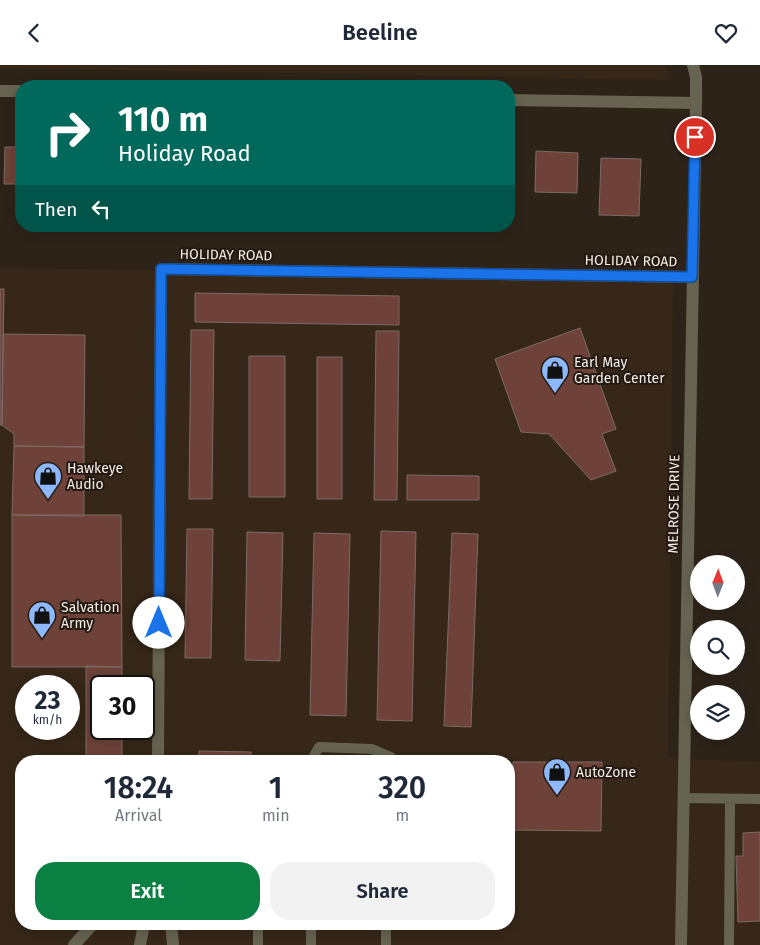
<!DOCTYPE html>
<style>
body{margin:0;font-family:"Fira Sans",sans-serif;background:#f2f2f3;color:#1f2937;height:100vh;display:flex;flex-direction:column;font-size:19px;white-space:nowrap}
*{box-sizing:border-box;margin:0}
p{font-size:16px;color:#747a83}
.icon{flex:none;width:28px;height:28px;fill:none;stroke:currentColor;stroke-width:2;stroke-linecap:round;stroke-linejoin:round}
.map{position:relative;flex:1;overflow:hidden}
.details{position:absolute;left:15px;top:690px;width:500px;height:175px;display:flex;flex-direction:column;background:#fff;border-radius:20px;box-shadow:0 2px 12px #0003}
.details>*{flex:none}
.hud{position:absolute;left:15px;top:15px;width:500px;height:152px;border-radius:20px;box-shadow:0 2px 12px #0003;background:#00695c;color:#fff;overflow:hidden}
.needle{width:32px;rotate:1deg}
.tools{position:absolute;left:690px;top:490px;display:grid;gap:10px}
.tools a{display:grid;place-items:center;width:55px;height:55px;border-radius:50%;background:#fff;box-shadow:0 2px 12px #0003;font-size:25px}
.speed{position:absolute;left:15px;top:610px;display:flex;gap:10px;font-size:25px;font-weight:700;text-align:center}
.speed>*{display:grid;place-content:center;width:65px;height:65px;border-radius:50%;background:#fff;box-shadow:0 2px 12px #0003;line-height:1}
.speed small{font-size:12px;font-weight:400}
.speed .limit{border:2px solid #111;border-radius:8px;background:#fff;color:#111}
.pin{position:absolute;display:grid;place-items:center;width:42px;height:42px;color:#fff;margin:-21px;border:2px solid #fff;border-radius:50%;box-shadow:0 1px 5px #0007}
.me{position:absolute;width:55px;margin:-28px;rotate:0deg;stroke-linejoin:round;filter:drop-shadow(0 0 4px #0008)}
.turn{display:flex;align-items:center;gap:18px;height:105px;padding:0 20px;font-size:22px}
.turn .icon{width:65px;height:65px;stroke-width:2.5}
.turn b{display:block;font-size:35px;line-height:42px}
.then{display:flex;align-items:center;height:48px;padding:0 20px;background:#0003;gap:10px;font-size:19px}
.eta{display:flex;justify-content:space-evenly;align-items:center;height:85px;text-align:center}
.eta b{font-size:30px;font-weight:600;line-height:35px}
.action{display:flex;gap:10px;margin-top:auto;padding:10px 20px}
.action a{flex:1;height:58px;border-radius:20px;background:#0b8043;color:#fff;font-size:20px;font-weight:600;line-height:58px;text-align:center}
.action a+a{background:#f2f2f3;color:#1f2937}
header{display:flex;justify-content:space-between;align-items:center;height:65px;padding:0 20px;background:#fff;font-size:22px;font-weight:600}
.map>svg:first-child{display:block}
</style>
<header><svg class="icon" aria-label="back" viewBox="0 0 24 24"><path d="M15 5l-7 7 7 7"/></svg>Beeline<svg class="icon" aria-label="heart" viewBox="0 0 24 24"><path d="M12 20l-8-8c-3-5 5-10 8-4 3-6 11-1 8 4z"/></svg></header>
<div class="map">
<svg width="760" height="880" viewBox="0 0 760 880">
<rect width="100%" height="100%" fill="#2d2319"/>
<!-- built -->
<path fill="#362718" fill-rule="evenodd" d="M0 0H667L669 15 0 3Z
M0 203 673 211 668 693 760 697V880H0ZM26 621H69V664H26ZM101 621H144V664H101ZM21 696H509V859H21Z"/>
<!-- building -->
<path fill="#6e4239" stroke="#7d6b67" d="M5 82H21V119H4Z
M509 86H512L511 138H509Z
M536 86 578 88 577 128 535 127Z
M601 93 641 94 639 151 599 150Z
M0 224H4L2 360H0Z
M195 228 399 231V260L195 257Z
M580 263 616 364 602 369 616 406 591 415 549 369 521 367 495 294Z
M191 265H214L212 434H189Z
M376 266H399L397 435H374Z
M3 269 85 270 84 382 14 381V369L2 360Z
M249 291H285V432H249Z
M317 292H342V434H317Z
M14 381 84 382V451L12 450Z
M407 410 479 411V435H407Z
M12 450H121L122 602H12Z
M187 464H213L211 593H185Z
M381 466 416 467 412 656 377 655Z
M247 467 283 468 280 596 245 595Z
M314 468 350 469 346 651 310 650Z
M452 468 478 469 471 662 444 661Z
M86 601 122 602V621H101V664H122V696H86Z
M199 686 251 687V696H198Z
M513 697H602L601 766 512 765Z
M760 767V856L738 857 736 791H743V768Z"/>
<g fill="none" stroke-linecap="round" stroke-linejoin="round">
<!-- lane -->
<path stroke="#666350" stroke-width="10" d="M311 696 319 682 372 684 391 692 393 696
M684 733 760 734
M258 859V880
M311 880V859
M386 880V859
M729 880 730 734"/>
<!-- street -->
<path stroke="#666350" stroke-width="12" d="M0 26H21
M509 35 696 38
M158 696 161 204 692 212
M171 859 173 880
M74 880 93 859
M140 880 144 859
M681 880 696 38V12L693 0"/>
</g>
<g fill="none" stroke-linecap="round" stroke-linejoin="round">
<!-- route casing -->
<g stroke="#114b97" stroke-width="12">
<path id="route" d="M159 558 161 204 692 212 695 72"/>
</g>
<!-- route -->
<use href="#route" stroke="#1a73e8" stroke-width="9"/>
</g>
<!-- icons -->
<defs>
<g id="shop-pin" transform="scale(1.4375)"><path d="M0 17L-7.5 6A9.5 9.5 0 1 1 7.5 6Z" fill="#8db9fc" stroke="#231910"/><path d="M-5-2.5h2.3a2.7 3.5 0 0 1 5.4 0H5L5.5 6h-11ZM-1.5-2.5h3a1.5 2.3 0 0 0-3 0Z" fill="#111"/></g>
</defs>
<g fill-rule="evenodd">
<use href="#shop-pin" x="555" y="305"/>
<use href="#shop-pin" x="48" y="411"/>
<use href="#shop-pin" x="42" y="550"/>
<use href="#shop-pin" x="557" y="707"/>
</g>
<g text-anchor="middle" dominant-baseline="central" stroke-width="4" stroke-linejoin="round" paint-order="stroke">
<!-- street labels -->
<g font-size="14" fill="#f5eee8" stroke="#231910">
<text transform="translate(226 190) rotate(1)">HOLIDAY ROAD</text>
<text transform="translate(631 196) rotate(1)">HOLIDAY ROAD</text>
<text transform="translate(674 439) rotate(-89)">MELROSE DRIVE</text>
</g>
<!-- poi labels -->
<g font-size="14" fill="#f5eee8" stroke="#231910" text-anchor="start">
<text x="574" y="297">Earl May<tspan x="574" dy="16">Garden Center</tspan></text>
<text x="67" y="403">Hawkeye<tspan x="67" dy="16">Audio</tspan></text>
<text x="61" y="542">Salvation<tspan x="61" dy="16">Army</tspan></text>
<text x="576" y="707">AutoZone</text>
</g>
</g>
</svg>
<div class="tools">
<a><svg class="needle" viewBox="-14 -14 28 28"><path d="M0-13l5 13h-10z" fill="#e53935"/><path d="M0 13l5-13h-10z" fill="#747a83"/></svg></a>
<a><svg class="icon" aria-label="search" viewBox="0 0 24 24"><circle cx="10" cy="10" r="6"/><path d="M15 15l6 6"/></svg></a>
<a><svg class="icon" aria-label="layers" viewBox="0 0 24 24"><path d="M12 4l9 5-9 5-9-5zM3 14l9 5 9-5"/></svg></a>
</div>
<div class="speed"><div>23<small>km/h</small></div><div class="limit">30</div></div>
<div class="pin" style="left:695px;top:72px;background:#d93025"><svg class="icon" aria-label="arrive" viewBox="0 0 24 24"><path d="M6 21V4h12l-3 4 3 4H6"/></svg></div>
<svg class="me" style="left:159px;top:558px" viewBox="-20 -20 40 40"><circle r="19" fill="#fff"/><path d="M0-13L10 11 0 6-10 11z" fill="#1a73e8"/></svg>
<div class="hud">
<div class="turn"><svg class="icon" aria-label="right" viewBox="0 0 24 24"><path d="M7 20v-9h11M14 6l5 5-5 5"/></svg><div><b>110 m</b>Holiday Road</div></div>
<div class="then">Then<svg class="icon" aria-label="left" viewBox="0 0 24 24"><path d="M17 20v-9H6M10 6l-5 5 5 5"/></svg></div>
</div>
<section class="details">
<div class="eta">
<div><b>18:24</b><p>Arrival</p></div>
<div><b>1</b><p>min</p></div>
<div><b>320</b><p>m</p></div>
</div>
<div class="action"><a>Exit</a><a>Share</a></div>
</section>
</div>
